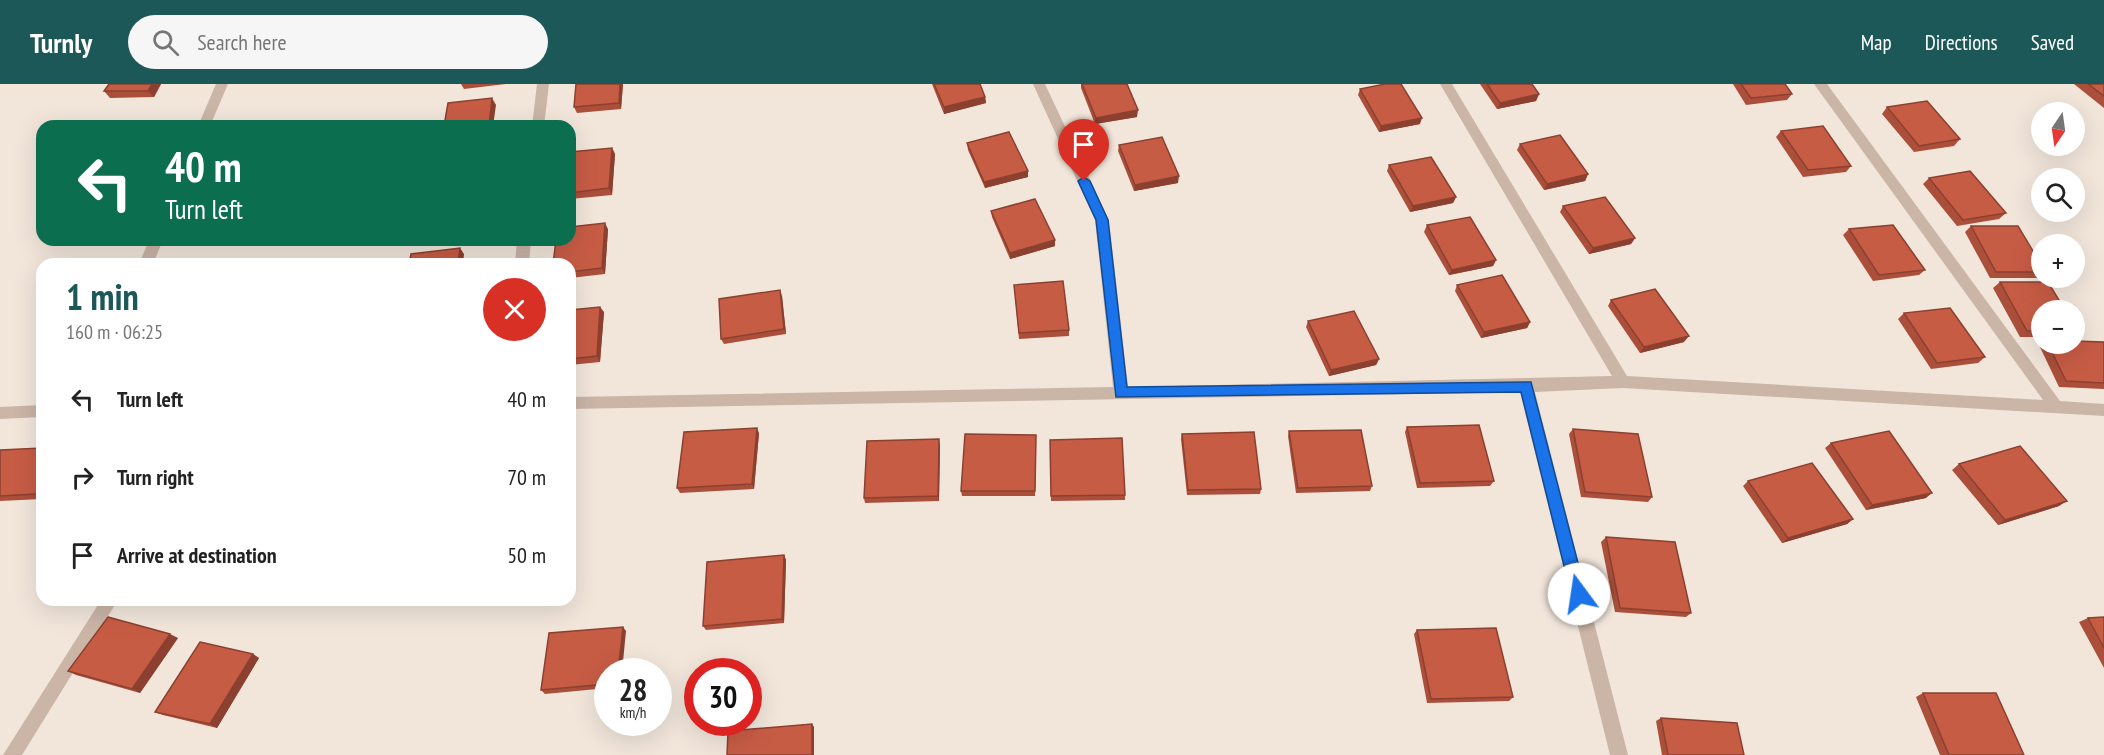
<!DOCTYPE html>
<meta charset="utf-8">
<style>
body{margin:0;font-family:"PT Sans Narrow",sans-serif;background:#f6f6f6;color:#222;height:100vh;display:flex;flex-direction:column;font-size:22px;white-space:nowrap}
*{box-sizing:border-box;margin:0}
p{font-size:20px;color:#767676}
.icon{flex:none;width:33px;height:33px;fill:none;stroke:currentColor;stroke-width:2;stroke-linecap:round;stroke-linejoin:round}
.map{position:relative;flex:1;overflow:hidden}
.side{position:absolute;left:36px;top:174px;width:540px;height:348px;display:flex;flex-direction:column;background:#fff;border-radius:18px;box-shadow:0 6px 24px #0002}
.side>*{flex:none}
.guide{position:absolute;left:36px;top:36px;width:540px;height:126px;border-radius:18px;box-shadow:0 6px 24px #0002;background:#0b6e4f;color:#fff;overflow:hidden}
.needle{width:39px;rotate:193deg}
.buttons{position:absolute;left:2031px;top:18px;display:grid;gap:12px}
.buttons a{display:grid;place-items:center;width:54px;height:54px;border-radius:50%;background:#fff;box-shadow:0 6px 24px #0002;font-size:30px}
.speed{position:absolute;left:594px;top:574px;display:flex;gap:12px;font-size:30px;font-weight:700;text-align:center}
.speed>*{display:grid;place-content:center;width:78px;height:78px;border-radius:50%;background:#fff;box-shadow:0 6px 24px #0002;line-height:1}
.speed small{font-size:15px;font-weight:400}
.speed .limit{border:9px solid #d22;background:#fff;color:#111}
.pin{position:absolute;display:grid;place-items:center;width:51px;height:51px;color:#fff;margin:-62px -26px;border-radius:50% 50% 50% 0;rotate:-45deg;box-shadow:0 0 6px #0007}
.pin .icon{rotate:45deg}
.me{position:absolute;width:66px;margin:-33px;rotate:346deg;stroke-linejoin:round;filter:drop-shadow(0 0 4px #0008)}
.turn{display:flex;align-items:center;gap:21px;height:126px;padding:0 30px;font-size:27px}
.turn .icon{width:78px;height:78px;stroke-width:2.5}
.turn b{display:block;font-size:42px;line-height:51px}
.round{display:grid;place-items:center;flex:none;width:63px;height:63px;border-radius:32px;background:#f6f6f6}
.head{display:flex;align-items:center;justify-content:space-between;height:102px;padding:0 30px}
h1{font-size:36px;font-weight:800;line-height:45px;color:#1d5858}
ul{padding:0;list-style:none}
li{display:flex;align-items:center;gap:18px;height:78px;padding:0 30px}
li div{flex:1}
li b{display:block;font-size:22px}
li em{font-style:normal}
header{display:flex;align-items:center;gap:36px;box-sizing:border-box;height:84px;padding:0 30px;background:#1d5858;color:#fff}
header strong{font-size:28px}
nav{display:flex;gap:33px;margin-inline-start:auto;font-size:21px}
.search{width:420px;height:54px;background:#f6f6f6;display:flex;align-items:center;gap:15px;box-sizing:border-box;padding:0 21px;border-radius:33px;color:#767676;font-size:22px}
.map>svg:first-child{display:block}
</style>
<header>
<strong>Turnly</strong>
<div class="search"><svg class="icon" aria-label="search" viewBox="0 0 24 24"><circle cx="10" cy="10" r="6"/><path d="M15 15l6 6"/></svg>Search here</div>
<nav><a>Map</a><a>Directions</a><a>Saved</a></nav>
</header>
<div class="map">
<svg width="2104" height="671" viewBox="0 0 2104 671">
<rect width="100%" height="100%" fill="#f2e6db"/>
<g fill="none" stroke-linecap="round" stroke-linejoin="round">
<!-- street -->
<path fill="#cab5a7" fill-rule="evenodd" d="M216 0H228L210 42H198Z
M537 0H549L544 42H532Z
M1033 0H1045L1109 136 1128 303 1612 292 1440 0H1452L1627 292 2043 316 1814 0H1827L2060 317 2104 320V332L1623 304 1535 308 1628 671H1610L1520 308 570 325V313L1113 303 1095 136Z
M149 156H163L153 180H139Z
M517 156H531L529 180H515Z
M42 321V333L0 335V323Z
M101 516H118L22 671H3Z"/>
</g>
<!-- wall -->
<path fill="#ab4f3b" d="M161 0 154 13 110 14 104 7Z
M461 0H506L464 5Z
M623 0 621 25 577 29 574 23Z
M932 0H980L985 13 986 19 944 30Z
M1081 0H1127L1137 33 1095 40 1081 4Z
M1480 0H1532L1539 10 1536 17 1497 25Z
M1733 0H1785L1792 10 1787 16 1746 21Z
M2074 0H2104V24Z
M1360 5 1420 40 1379 48 1358 11Z
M1887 23 1960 55 1954 62 1914 68 1882 30Z
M1781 47 1851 82 1846 88 1803 93 1776 53Z
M967 59 1028 87V93L985 104 968 66Z
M1520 60 1588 90 1585 97 1544 106 1517 66Z
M1119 61 1178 99 1134 107 1118 67Z
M612 64 615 70 612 111 570 115V68Z
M1389 81 1456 113 1453 119 1410 128 1387 87Z
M1929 94 2006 129 1999 135 1957 142 1923 100Z
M1563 122 1635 154 1631 160 1589 170 1560 128Z
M991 127 1055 162 1010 175 992 133Z
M1427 141 1496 176 1493 182 1449 191 1424 148Z
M1971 142 2042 182V191L2038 194H1990L1965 148Z
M608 145 605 190 570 194V180Z
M1849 145 1925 186 1919 191 1873 197 1843 151Z
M2000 198 2042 226V253H2020L1993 204Z
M1014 201 1069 246V252L1019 255Z
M1457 201 1530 238 1527 244 1481 254 1455 207Z
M782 212 786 250 724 260 721 255Z
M1611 216 1684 258 1640 269 1608 222Z
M570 226 604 228 600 278 570 281Z
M1904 229 1985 273 1978 279 1931 285 1898 235Z
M1308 237 1379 275 1376 281 1329 292 1306 243Z
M2104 258V305L2059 303 2039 261 2042 259 2074 260Z
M1407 343 1494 397 1490 402 1417 404 1405 348Z
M1573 345 1652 413 1648 418 1581 413 1569 350Z
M1289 347 1372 402 1370 407 1296 409 1288 352Z
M759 349 754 405 680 409 677 404Z
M1182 350 1261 405 1260 410 1187 411 1181 355Z
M1036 351 1035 412H962L961 407Z
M1050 356 1125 411V416L1051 417Z
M1831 359 1926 414 1866 426 1825 364Z
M940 361 939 417 865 419 864 414Z
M42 364V415L0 417V366Z
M1959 380 2059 422 1998 441 1952 386Z
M1748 397 1853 435 1847 440 1782 459 1743 402Z
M1606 453 1691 529 1686 533 1615 528 1601 458Z
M784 471 786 476 784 539 706 546 703 542Z
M2104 533V584L2079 538 2088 534Z
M1417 546 1513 613 1509 617 1427 619 1414 550Z
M626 547 608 588V604L545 610 541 606Z
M178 554 140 609 76 591 68 587Z
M253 570 259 574 217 644 163 631 155 628Z
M1923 609 2024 671H1940L1916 613Z
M1661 634 1744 671H1662L1656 637Z"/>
<!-- shaded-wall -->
<path fill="#8b4030" d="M152 0H161L154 13 148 7Z
M620 0H623L621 25 619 19Z
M1539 10 1536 17 1497 25 1500 19Z
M985 13 986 19 944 30V23Z
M492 14 496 21 493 42H489Z
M1138 26 1137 33 1095 40 1096 34Z
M1422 34 1420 40 1379 48 1381 42Z
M612 64 615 70 612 111 609 104Z
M1028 87V93L985 104 984 98Z
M1588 90 1585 97 1544 106 1547 100Z
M1179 92 1178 99 1134 107 1135 101Z
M1456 113 1453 119 1410 128 1413 122Z
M605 139 608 145 605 190 602 184Z
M1635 154 1631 160 1589 170 1593 164Z
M1055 156V162L1010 175V169Z
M460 164 464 170 463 180H458Z
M1496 176 1493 182 1449 191 1452 186Z
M780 206 782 212 786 250 784 245Z
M600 223 604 228 600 278 597 272Z
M1530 238 1527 244 1481 254 1484 248Z
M1689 252 1684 258 1640 269 1644 263Z
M1379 275 1376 281 1329 292 1331 286Z
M757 344 759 349 754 405 752 400Z
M939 355 940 361 939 417 938 412Z
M42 397V414L36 410Z
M1932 409 1926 414 1866 426 1872 421Z
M2067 417 2059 422 1998 441 2005 436Z
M1853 435 1847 440 1782 459 1788 454Z
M784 471 786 476 784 539 782 535Z
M623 543 626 547 622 588H618Z
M170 550 178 554 140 609 132 605Z
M253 570 259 574 217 644 210 640Z
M812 640 814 643V671H812Z"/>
<!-- building -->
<path fill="#c75c45" stroke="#8b4030" stroke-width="1.5" d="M109 0H152L148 7H104Z
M576 0H620L619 19 574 23Z
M934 0H980L985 13 944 23Z
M1082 0H1127L1138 26 1096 34Z
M1385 0H1401L1422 34 1381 42 1360 5Z
M1487 0H1532L1539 10 1500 19Z
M1741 0H1785L1792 10 1751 14Z
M2088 0H2104V12Z
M492 14 489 42H444L448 19Z
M1927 17 1960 55 1919 62 1887 23Z
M1823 42 1851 82 1808 86 1781 47Z
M1009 48 1028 87 984 98 967 59Z
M1560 51 1588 90 1547 100 1520 60Z
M1162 53 1179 92 1135 101 1119 61Z
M612 64 609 104 570 109V68Z
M1431 73 1456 113 1413 122 1389 81Z
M1970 87 2006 129 1963 136 1929 94Z
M1605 113 1635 154 1593 164 1563 122Z
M1035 115 1055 156 1010 169 991 127Z
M1470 133 1496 176 1452 186 1427 141Z
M605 139 602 184 570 188V180H553L556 156H570V143Z
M1893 141 1925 186 1879 191 1849 145Z
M1971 142H2018L2042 182V188H1996Z
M460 164 458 180H409L411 170Z
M1502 191 1530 238 1484 248 1457 201Z
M1063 197 1069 246 1019 249 1014 201Z
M2000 198H2048L2065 226H2042V247H2027Z
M1655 205 1689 252 1644 263 1611 216Z
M780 206 784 245 721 255 719 215Z
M600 223 597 272 570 275V226Z
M1950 224 1985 273 1937 279 1904 229Z
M1354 227 1379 275 1331 286 1308 237Z
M2074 257 2104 258V299L2066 297 2048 260H2074Z
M1479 341 1494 397 1420 399 1407 343Z
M757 344 752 400 677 404 684 348Z
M1573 345 1638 350 1652 413 1585 408Z
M1361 346 1372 402 1298 404 1289 347Z
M1889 347 1932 409 1872 421 1831 359Z
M1254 348 1261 405 1188 406 1182 350Z
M965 350 1036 351 1035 407H961Z
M1122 354 1125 411 1051 412 1050 356Z
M939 355 938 412 864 414 867 357Z
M2020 362 2067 417 2005 436 1959 380Z
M42 364V397L36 410 0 412V366Z
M1812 379 1853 435 1788 454 1748 397Z
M1606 453 1675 458 1691 529 1620 524Z
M784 471 782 535 703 542 707 478Z
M108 533 170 550 132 605 68 587Z
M2104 533V564L2088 534Z
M623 543 618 588H608V600L541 606 549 549Z
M1496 544 1513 613 1431 615 1417 546Z
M200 558 253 570 210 640 155 628Z
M1923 609H1996L2024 671H1949Z
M1661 634 1737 639 1744 671H1668Z
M812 640V671H727L728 647Z"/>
<!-- route -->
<path fill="#1a73e8" stroke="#114b97" stroke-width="1.5" d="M1084 93 1090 97 1108 136 1127 303 1531 298 1586 510 1584 515 1579 517 1573 515 1571 510 1521 308 1116 313 1096 136 1078 97Z"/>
</svg>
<div class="buttons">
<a><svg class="needle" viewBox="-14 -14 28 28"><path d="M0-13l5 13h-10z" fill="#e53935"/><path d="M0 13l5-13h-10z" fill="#767676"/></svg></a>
<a><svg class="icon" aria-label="search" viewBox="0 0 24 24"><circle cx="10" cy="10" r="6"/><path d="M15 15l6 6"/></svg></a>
<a>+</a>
<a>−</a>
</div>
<div class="speed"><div>28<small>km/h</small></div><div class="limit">30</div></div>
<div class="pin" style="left:1084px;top:97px;background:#d93025"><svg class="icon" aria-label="arrive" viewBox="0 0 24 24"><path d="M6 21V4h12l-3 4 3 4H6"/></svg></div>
<svg class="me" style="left:1579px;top:510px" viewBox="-20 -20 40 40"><circle r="19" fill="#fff"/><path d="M0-13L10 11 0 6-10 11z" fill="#1a73e8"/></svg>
<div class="guide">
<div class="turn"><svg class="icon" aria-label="left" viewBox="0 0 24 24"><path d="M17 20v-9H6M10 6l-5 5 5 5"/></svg><div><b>40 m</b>Turn left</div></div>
</div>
<section class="side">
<div class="head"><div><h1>1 min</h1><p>160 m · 06:25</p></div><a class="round" style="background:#d93025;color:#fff"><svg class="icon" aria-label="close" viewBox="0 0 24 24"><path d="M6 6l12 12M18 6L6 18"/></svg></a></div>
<ul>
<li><svg class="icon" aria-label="left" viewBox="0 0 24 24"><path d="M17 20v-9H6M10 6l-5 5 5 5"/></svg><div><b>Turn left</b></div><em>40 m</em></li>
<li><svg class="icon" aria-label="right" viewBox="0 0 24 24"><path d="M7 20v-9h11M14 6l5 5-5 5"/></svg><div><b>Turn right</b></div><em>70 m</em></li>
<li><svg class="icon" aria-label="arrive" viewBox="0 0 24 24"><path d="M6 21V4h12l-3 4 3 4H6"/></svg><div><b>Arrive at destination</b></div><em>50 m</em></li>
</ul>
</section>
</div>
